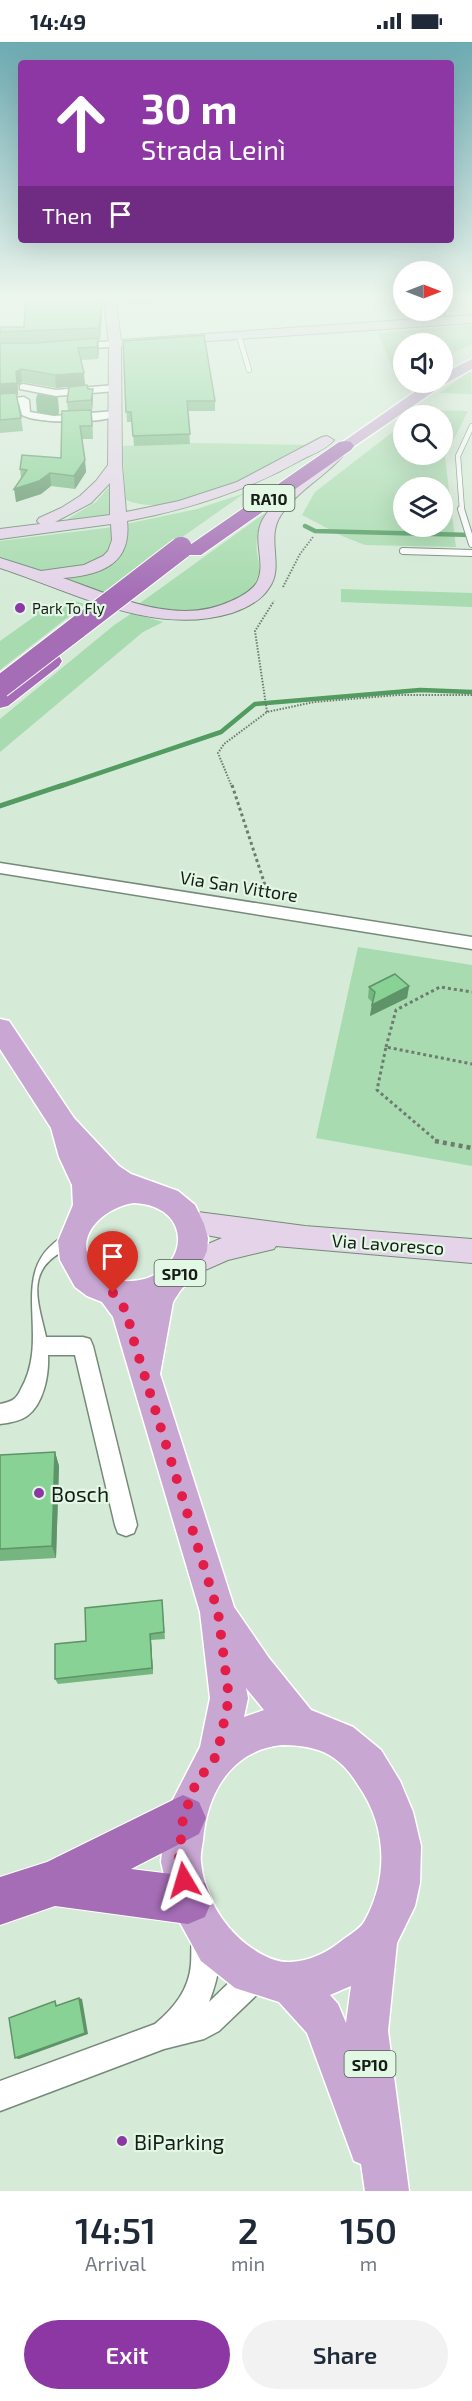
<!DOCTYPE html>
<meta charset="utf-8">
<style>
body{margin:0;font-family:"Exo 2",sans-serif;background:#f2f2f3;color:#1f2937;height:100vh;display:flex;flex-direction:column;font-size:22px;white-space:nowrap}
*{box-sizing:border-box;margin:0}
p{font-size:20px;color:#747a83}
.icon{flex:none;width:33px;height:33px;fill:none;stroke:currentColor;stroke-width:2;stroke-linecap:round;stroke-linejoin:round}
.map{position:relative;height:2149px;overflow:hidden}
.side{display:flex;flex-direction:column;background:#fff;flex:1}
.side>*{flex:none}
.guide{position:absolute;left:18px;top:18px;width:436px;height:183px;border-radius:6px;box-shadow:0 6px 24px #0002;background:#8d37a4;color:#fff;overflow:hidden}
.needle{width:39px;rotate:90deg}
.controls{position:absolute;left:393px;top:219px;display:grid;gap:12px}
.controls a{display:grid;place-items:center;width:60px;height:60px;border-radius:50%;background:#fff;box-shadow:0 6px 24px #0002;font-size:30px}
.pin{position:absolute;display:grid;place-items:center;width:51px;height:51px;color:#fff;margin:-62px -26px;border-radius:50% 50% 50% 0;rotate:-45deg;box-shadow:0 0 6px #0007}
.pin .icon{rotate:45deg}
.me{position:absolute;width:66px;margin:-33px;rotate:353deg;stroke-linejoin:round;filter:drop-shadow(0 0 4px #0008)}
.turn{display:flex;align-items:center;gap:21px;height:126px;padding:0 24px;font-size:27px}
.turn .icon{width:78px;height:78px;stroke-width:2.5}
.turn b{display:block;font-size:42px;line-height:51px}
.then{display:flex;align-items:center;height:57px;padding:0 24px;background:#0003;gap:12px;font-size:22px}
.eta{display:flex;justify-content:space-evenly;align-items:center;height:102px;text-align:center}
.eta b{font-size:36px;font-weight:600;line-height:42px}
.primary-button{display:flex;gap:12px;margin-top:auto;padding:12px 24px}
.primary-button a{flex:1;height:69px;border-radius:36px;background:#8d37a4;color:#fff;font-size:24px;font-weight:600;line-height:69px;text-align:center}
.primary-button a+a{background:#f2f2f3;color:#1f2937}
.status{display:flex;justify-content:space-between;align-items:center;height:42px;padding:0 30px;background:#fff;direction:ltr}
.status svg{height:16px;fill:currentColor}
.map>svg:first-child{display:block}
</style>
<div class="status"><b>14:49</b><svg viewBox="0 0 49 12"><path d="M0 12V9h3v3zM5 12V6h3v6zM10 12V3h3v9zM15 12V0h3v12zM26 1h20v11H26zM47 4h2v5h-2z"/></svg></div>
<div class="map">
<svg width="472" height="2149" viewBox="0 0 472 2149">
<rect width="100%" height="100%" fill="#d5ead7"/>
<!-- green -->
<path fill="#a8dbaf" fill-rule="evenodd" d="M472 283V302L443 316 442 302H404L403 335 397 338 378 291Z
M471 328 472 352 440 351Z
M421 368 468 369 445 415 456 505 365 503 342 494 302 473 315 450 403 382 404 412H442V374L414 373ZM404 446H442V484H404Z
M192 401 308 403C261 428 180 480 126 458L122 404Z
M112 441 113 473 68 478 69 476 96 460Z
M245 451 101 552 57 536 113 520 125 504 126 482 197 467Z
M265 471C259 484 255 496 257 511 258 518 260 523 259 530 248 578 172 571 136 564Z
M113 485 115 502 96 522 56 530 38 529 0 518V499Z
M341 547 472 551V565L341 560Z
M71 558 85 562 0 628V599L38 572 34 570 46 562 61 565Z
M132 571 163 580 143 590 0 710V677L113 584Z
M358 905 472 923V1124L316 1096Z"/>
<g fill="none" stroke-linecap="round" stroke-linejoin="round">
<!-- stream-far2 -->
<path stroke="#529b61" stroke-width="3" d="M442 264 445 273"/>
<!-- stream-far1 -->
<path stroke="#529b61" stroke-width="4.5" d="M305 484 315 489 472 493
M58 745 221 690 255 662 420 648 472 650"/>
<!-- stream -->
<path stroke="#529b61" stroke-width="5" d="M0 764 63 743"/>
<!-- canal -->
<path stroke="#529b61" stroke-width="22" d="M47 358 48 369"/>
<!-- lane-far1 casing -->
<g stroke="#768a79" stroke-width="6">
<path id="lane-far1" d="M239 294 249 328
M462 468 458 414 472 384"/>
</g>
<!-- lane casing -->
<g stroke="#768a79" stroke-width="8">
<path id="lane" d="M461 467 472 502
M403 509 472 511"/>
</g>
<!-- street casing -->
<g stroke="#768a79" stroke-width="3">
<path id="street" d="M115 299 118 300V304L74 308 69 305 74 302Z
M23 342 56 348 115 343 120 346 115 349 56 354 20 347V343Z
M24 355 29 358 30 370 54 374 115 369 120 372C106 382 38 382 22 373L19 361 0 363V357Z
M0 821 472 895V907L0 831Z
M73 1189 80 1191 83 1197C78 1206 68 1206 60 1211 25 1231 39 1263 46 1295H83L90 1297 93 1304 137 1483 134 1491 126 1494 118 1491 115 1483 75 1313H48C49 1332 44 1362 27 1374 20 1379 9 1381 0 1382V1362C11 1360 16 1358 21 1347 54 1289 0 1224 73 1189Z
M204 1884 214 1888C224 1912 218 1937 209 1960L246 1924 256 1920 266 1924 270 1934 266 1944 219 1989 204 1997 164 2007 0 2069V2039L155 1982C174 1966 189 1948 191 1922 192 1909 190 1900 194 1888Z"/>
</g>
<!-- secondary casing -->
<g stroke="#768a79" stroke-width="2">
<path id="secondary" d="M103 254H115L121 298 472 273V281L121 305 122 423 126 470 179 459 237 440 322 395 327 394 334 398C327 407 313 412 303 417 247 449 190 467 127 479 132 523 100 533 63 536 115 554 177 585 231 559 240 555 252 549 257 540 267 520 251 498 263 477 281 447 313 428 337 403H347L349 406C331 432 299 446 281 473 265 497 285 524 269 546 261 559 246 566 232 571 153 595 74 550 0 526V516L41 529 84 523 103 514 108 509 112 498 111 482 0 497V487L40 482 37 479 39 476 61 466 80 454 96 439 108 423 109 302ZM110 441V473L55 480 91 461Z
M190 1169 305 1184 472 1197V1221L276 1204 274 1207 228 1218 185 1237 175 1234 171 1225 175 1216 222 1196 180 1188 176 1180 180 1172Z"/>
</g>
<!-- primary casing -->
<g stroke="#fff" stroke-width="3">
<path id="primary" d="M472 317V327L445 342 350 407H340L337 404 429 340H442V332Z
M0 977 9 979 74 1076 119 1124 131 1132 178 1149 195 1163 204 1182 208 1196 207 1209 198 1229 180 1249 173 1260 160 1332 234 1565 269 1616 311 1668 353 1685 381 1708 400 1739 413 1770 421 1804 420 1841 415 1864 397 1901 388 1989 409 2149H365L361 2122 354 2119 307 1991 279 1960 235 1946 201 1919 172 1866 161 1820 166 1771 200 1705 210 1656 200 1570 113 1275 102 1260 87 1254 75 1245 60 1218 58 1199 73 1163 72 1143 59 1115 51 1086 0 1007ZM134 1161C197 1164 189 1235 132 1239 119 1240 107 1236 98 1227 67 1199 103 1165 134 1161ZM246 1646 264 1668 244 1675 248 1656ZM282 1703C294 1703 306 1704 318 1708 335 1713 349 1728 358 1743 387 1784 389 1836 364 1880 359 1888 347 1894 340 1900 326 1911 309 1919 291 1920 274 1921 258 1911 246 1902 221 1882 204 1852 201 1820 200 1813 202 1805 203 1798 207 1751 231 1708 282 1703ZM351 1944 346 1981 338 1962 330 1953Z"/>
</g>
<!-- highway casing -->
<g stroke="#fff" stroke-width="2">
<path id="highway" d="M345 399 351 400 354 404 351 408 201 513H187L184 509 187 505 339 400Z
M51 612 59 614 62 619 59 624 8 664 0 666V648L43 614Z
M183 1753 199 1760 206 1776 199 1792 131 1827 188 1834 205 1841 212 1858 205 1875 188 1882 55 1864 0 1883V1835L47 1820Z"/>
</g>
<!-- path-far2 -->
<path stroke="#6e7c70" stroke-width="2" stroke-dasharray="1.5 1.5" stroke-linecap="butt" d="M283 545 300 512 313 495
M267 670 255 589 274 559
M232 745 218 711 224 702 267 670 314 660 397 653H472"/>
<!-- path-far1 -->
<path stroke="#6e7c70" stroke-width="3" stroke-dasharray="3 3" stroke-linecap="butt" d="M232 743 266 846V852
M386 1005 396 968 440 945 472 950
M438 1100 377 1048 386 1005 472 1022"/>
<!-- path -->
<path stroke="#6e7c70" stroke-width="4.5" stroke-dasharray="4 4" stroke-linecap="butt" d="M435 1099 472 1106"/>
<!-- lane-far1 -->
<use href="#lane-far1" stroke="#fff" stroke-width="4.5"/>
<!-- lane -->
<use href="#lane" stroke="#fff" stroke-width="6"/>
<!-- street -->
<use href="#street" fill="#fff" fill-rule="evenodd"/>
<!-- secondary -->
<use href="#secondary" fill="#e4d3e9" fill-rule="evenodd"/>
<!-- primary -->
<use href="#primary" fill="#c9a7d3" fill-rule="evenodd"/>
<!-- highway -->
<use href="#highway" fill="#a56db6" fill-rule="evenodd"/>
<!-- highway-bridge casing -->
<g stroke="#fff" stroke-width="24" stroke-linecap="butt">
<path id="highway-bridge" d="M0 645 181 506"/>
</g>
<!-- highway-bridge -->
<use href="#highway-bridge" stroke="#a56db6" stroke-width="22"/>
</g>
<!-- wall -->
<path fill="#75b580" d="M0 254H93L102 270 100 298H98L99 308 98 317 81 318 85 343 56 346 22 340 18 343V353H16L21 376 23 389 0 391V285H24L26 256 0 259Z
M127 254H152V261L128 262Z
M123 299 215 359V369H188L190 402 134 404 132 380H127Z
M88 347H93V357L92 369 93 397H82L86 430 75 447 51 444 41 452 16 460 21 435 20 427 61 416 68 369 67 360Z
M409 944 407 956 370 974 372 960 368 956 369 945Z
M55 1410 59 1424 56 1516 0 1519V1413Z
M162 1558 165 1597 151 1598 153 1632 58 1642 55 1637 86 1599Z"/>
<!-- shaded-wall -->
<path fill="#5f9368" d="M0 254H28L29 255 0 259Z
M181 254H210L181 257Z
M102 258V270L100 298 99 286Z
M98 296 99 308 98 317 97 305Z
M21 327 22 340 18 343V353L0 355V342Z
M84 331 85 343 56 346 55 333Z
M93 347V357L92 369 91 358Z
M85 418 86 430 75 447 74 434Z
M50 431 51 444 41 452 16 460 14 447Z
M409 944 407 956 370 974 372 963Z
M55 1410 59 1424 56 1516 52 1504Z
M150 1592 151 1598 153 1632 152 1626Z
M79 1956 82 1957 88 1992 19 2017 15 2016Z"/>
<!-- building -->
<path fill="#88d295" stroke="#5f9368" stroke-width="1.5" d="M26 254H93L95 258H102L99 286 0 290V285H24Z
M204 293 215 359H187L190 392 133 394 131 370H126L123 299Z
M98 296 97 305 78 306 84 331 55 333 21 327 16 330 17 341 0 342V301H36Z
M87 343 88 347H93L91 358 67 360 69 345Z
M16 351 21 376 0 378V352Z
M91 368 92 384H80L85 418 74 434 50 431 39 439 14 447 27 428 20 427 22 413 61 416 62 369Z
M395 932 409 944 372 963 375 950 369 945Z
M55 1410 52 1504 0 1507V1413Z
M162 1558 164 1590 150 1592 152 1626 55 1637V1602L86 1599 85 1566Z
M79 1956 85 1991 15 2016 9 1976 55 1959 56 1964Z"/>
<!-- sky -->
<linearGradient id="sky" x2="0" y2="1"><stop stop-color="#6caab2"/><stop offset="0.46" stop-color="#ecf6ed"/><stop offset="1" stop-color="#ecf6ed" stop-opacity="0"/></linearGradient>
<rect width="472" height="554" fill="url(#sky)"/>
<g fill="none" stroke-linecap="round" stroke-linejoin="round">
<!-- route -->
<path stroke="#e11d48" stroke-width="10" stroke-dasharray="0 18" d="M113 1251 127 1270 132 1293 218 1570 229 1656 217 1713 196 1741 183 1776 179 1817 184 1838"/>
</g>
<!-- markers -->
<g fill="#8d37a4" stroke="#e2f7e4" stroke-width="2">
<circle cx="20" cy="566" r="6"/>
<circle cx="39" cy="1451" r="6"/>
<circle cx="122" cy="2099" r="6"/>
</g>
<g text-anchor="middle" dominant-baseline="central" stroke-width="4.5" stroke-linejoin="round" paint-order="stroke">
<!-- far-poi labels -->
<g font-size="15" fill="#161d17" stroke="#e2f7e4" text-anchor="start">
<text x="32" y="566">Park To Fly</text>
</g>
<!-- shield labels -->
<g fill="#e2f7e4" stroke="#535e54" stroke-width="1.5">
<rect x="243.5" y="443" width="51" height="26" rx="4.5"/>
<rect x="154.5" y="1218" width="51" height="26" rx="4.5"/>
<rect x="344.5" y="2009" width="51" height="26" rx="4.5"/>
</g>
<g font-size="16" font-weight="bold" fill="#161d17">
<text x="269" y="456">RA10</text>
<text x="180" y="1231">SP10</text>
<text x="370" y="2022">SP10</text>
</g>
<!-- street labels -->
<g font-size="18" fill="#161d17" stroke="#e2f7e4">
<text transform="translate(239 844) rotate(9)">Via San Vittore</text>
<text transform="translate(388 1202) rotate(4)">Via Lavoresco</text>
</g>
<!-- near-poi labels -->
<g font-size="21" fill="#161d17" stroke="#e2f7e4" text-anchor="start">
<text x="51" y="1451">Bosch</text>
<text x="134" y="2099">BiParking</text>
</g>
</g>
</svg>
<div class="controls">
<a><svg class="needle" viewBox="-14 -14 28 28"><path d="M0-13l5 13h-10z" fill="#e53935"/><path d="M0 13l5-13h-10z" fill="#747a83"/></svg></a>
<a><svg class="icon" aria-label="sound" viewBox="0 0 24 24"><path d="M4 9h4l5-4v14l-5-4H4zM17 9q2 3 0 6"/></svg></a>
<a><svg class="icon" aria-label="search" viewBox="0 0 24 24"><circle cx="10" cy="10" r="6"/><path d="M15 15l6 6"/></svg></a>
<a><svg class="icon" aria-label="layers" viewBox="0 0 24 24"><path d="M12 4l9 5-9 5-9-5zM3 14l9 5 9-5"/></svg></a>
</div>
<div class="pin" style="left:113px;top:1251px;background:#d93025"><svg class="icon" aria-label="arrive" viewBox="0 0 24 24"><path d="M6 21V4h12l-3 4 3 4H6"/></svg></div>
<svg class="me" style="left:184px;top:1838px" viewBox="-20 -20 40 40"><path d="M0-17L14 15 0 8-14 15z" fill="#e11d48" stroke="#fff" stroke-width="4"/></svg>
<div class="guide">
<div class="turn"><svg class="icon" aria-label="ahead" viewBox="0 0 24 24"><path d="M12 20V5M6 11l6-6 6 6"/></svg><div><b>30 m</b>Strada Leinì</div></div>
<div class="then">Then<svg class="icon" aria-label="arrive" viewBox="0 0 24 24"><path d="M6 21V4h12l-3 4 3 4H6"/></svg></div>
</div>
</div>
<section class="side">
<div class="eta">
<div><b>14:51</b><p>Arrival</p></div>
<div><b>2</b><p>min</p></div>
<div><b>150</b><p>m</p></div>
</div>
<div class="primary-button"><a>Exit</a><a>Share</a></div>
</section>
